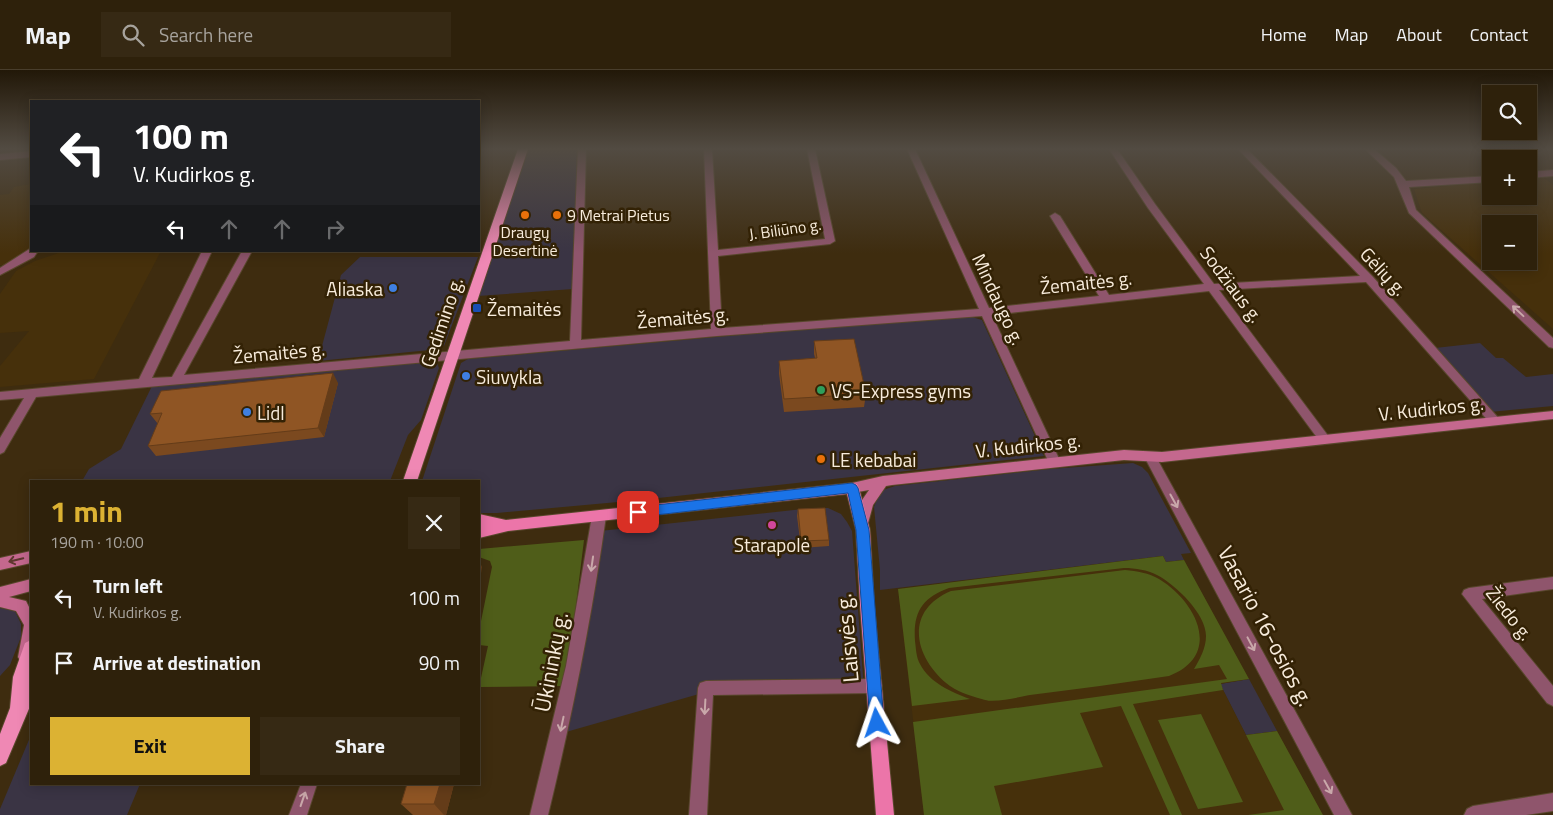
<!DOCTYPE html>
<meta charset="utf-8">
<style>
body{margin:0;font-family:"Titillium Web",sans-serif;background:#362914;color:#f1f3f6;height:100vh;display:flex;flex-direction:column;font-size:19px;white-space:nowrap}
*{box-sizing:border-box;margin:0}
p{font-size:16px;color:#a7a39d}
.icon{flex:none;width:28px;height:28px;fill:none;stroke:currentColor;stroke-width:2;stroke-linecap:round;stroke-linejoin:round}
.map{position:relative;flex:1;overflow:hidden}
.panel{position:absolute;left:30px;top:410px;width:450px;height:305px;display:flex;flex-direction:column;background:#2e210b;border-radius:0px;box-shadow:0 2px 12px #0003,0 0 0 1px #493e2c}
.panel>*{flex:none}
.banner{position:absolute;left:30px;top:30px;width:450px;height:152px;border-radius:0px;box-shadow:0 2px 12px #0003,0 0 0 1px #493e2c;background:#202124;color:#fff;overflow:hidden}
.tools{position:absolute;left:1482px;top:15px;display:grid;gap:10px}
.tools a{display:grid;place-items:center;width:55px;height:55px;border-radius:0px;background:#2e210b;box-shadow:0 2px 12px #0003,0 0 0 1px #493e2c;font-size:25px}
.pin{position:absolute;display:grid;place-items:center;width:42px;height:42px;color:#fff;margin:-21px;border-radius:10px;box-shadow:0 2px 8px #0006}
.me{position:absolute;width:55px;margin:-28px;rotate:355deg;stroke-linejoin:round;filter:drop-shadow(0 0 4px #0008)}
.turn{display:flex;align-items:center;gap:18px;height:105px;padding:0 20px;font-size:22px}
.turn .icon{width:65px;height:65px;stroke-width:2.5}
.turn b{display:block;font-size:35px;line-height:42px}
.lanes{display:flex;align-items:center;height:48px;padding:0 20px;background:#0003;justify-content:center;gap:25px;direction:ltr}
.lanes .off{opacity:.35}
.round{display:grid;place-items:center;flex:none;width:52px;height:52px;border-radius:0px;background:#362914}
.head{display:flex;align-items:center;justify-content:space-between;height:85px;padding:0 20px}
h1{font-size:30px;font-weight:700;line-height:38px;color:#dcb233}
.cta{display:flex;gap:10px;margin-top:auto;padding:10px 20px}
.cta a{flex:1;height:58px;border-radius:0px;background:#dcb233;color:#111;font-size:20px;font-weight:700;line-height:58px;text-align:center}
.cta a+a{background:#362914;color:#f1f3f6}
ul{padding:0;list-style:none}
li{display:flex;align-items:center;gap:15px;height:65px;padding:0 20px}
li div{flex:1}
li b{display:block;font-size:19px}
li em{font-style:normal}
header{display:flex;align-items:center;gap:30px;box-sizing:border-box;height:70px;padding:0 25px;background:#2e210b;border-bottom:1px solid #493e2c}
header strong{font-size:24px}
nav{display:flex;gap:28px;margin-inline-start:auto;font-size:18px}
.search{width:350px;height:45px;background:#362914;display:flex;align-items:center;gap:12px;box-sizing:border-box;padding:0 18px;border-radius:0px;color:#a7a39d;font-size:19px}
.map>svg:first-child{display:block}
</style>
<header>
<strong>Map</strong>
<div class="search"><svg class="icon" aria-label="search" viewBox="0 0 24 24"><circle cx="10" cy="10" r="6"/><path d="M15 15l6 6"/></svg>Search here</div>
<nav><a>Home</a><a>Map</a><a>About</a><a>Contact</a></nav>
</header>
<div class="map">
<svg width="1553" height="745" viewBox="0 0 1553 745">
<rect width="100%" height="100%" fill="#3e2c0f"/>
<!-- commercial -->
<path fill="#3a3444" d="M529 79H577L573 219 478 226Z
M360 187H478L444 276 430 280 318 291 341 205Z
M965 245 982 250 1044 386 640 430 497 443H479V411H422L461 293 468 289Z
M1480 273 1496 288H1503L1526 307 1553 304V336L1490 342 1435 278Z
M432 292 437 293 439 298 421 350 408 365 390 411H82L89 399 121 379 152 316Z
M1133 393 1142 397 1148 403 1191 483 1181 484 1184 490 1166 492 1163 486 880 520V500L874 437 880 421 895 416 1050 399Z
M812 438H828L841 444 847 452 852 461 864 619 699 624 559 664 600 461Z
M0 538 15 541 21 554V567L10 595 0 606Z
M1249 609 1277 661 1246 665 1220 614Z
M31 665V714H140L127 745H0V739Z"/>
<!-- built -->
<path fill="#46300b" fill-rule="evenodd" d="M1543 107 1553 115V259L1422 143 1414 119 1491 112V126H1529V108ZM1491 154H1529V191H1491Z
M31 114V175L25 184 6 195H0V125L9 124 14 117Z
M65 181H161L94 309 0 317V296L29 261 0 263V224L16 201 35 191Z
M1163 486 1166 492 1184 490 1249 609 1220 614 1246 665 1277 661 1323 745H924L898 519Z"/>
<!-- green -->
<path fill="#4f5d19" d="M584 470 574 551 563 616 479 617 488 576 479 575V561L492 497 490 491 479 487V479Z
M1163 486 1166 492 1184 490 1249 609 1221 613 1223 620 1133 634 1182 745H1170L1121 636 1080 643 1103 697 994 716 1002 745H924L913 652 1227 609 1219 595 1194 599C1200 589 1206 578 1206 566 1206 544 1176 515 1157 505 1147 500 1136 498 1124 498L949 518C922 528 913 542 915 571 916 578 916 587 920 594 930 613 951 622 970 629L912 636 898 519Z
M1125 500C1137 501 1149 503 1159 509 1197 532 1223 585 1169 606 1123 613 1077 619 1030 625 1019 627 996 633 985 630 974 627 960 623 950 616 914 589 903 541 951 521Z
M1201 644 1243 732 1198 739 1158 650Z
M1277 661 1323 745H1248L1284 740 1246 665Z"/>
<g fill="none" stroke-linecap="round" stroke-linejoin="round">
<!-- minor casing -->
<g stroke="#58472c" stroke-width="2">
<path id="minor" d="M578 79H586L581 270 711 259 704 79H712L718 180 825 169 807 79H815L835 171 830 174 718 186 722 258 979 239 907 79H915L989 238 1099 226 1050 146 1055 143 1060 146 1109 225 1204 214 1148 138 1109 79H1117L1155 134 1214 214 1360 206 1238 79H1247L1373 207 1501 351 1499 354H1491L1366 212 1219 220 1329 367 1331 370 1329 373H1321L1209 221 992 245 1061 393 1060 396H1050L1049 393 982 246 717 266 36 327 4 382 0 384V368L24 328 0 330V322L139 309 202 181H212L152 308 172 307 242 181H252L184 305 570 271Z
M1365 79H1374L1396 98 1406 111 1491 106V112L1409 117 1416 140 1553 268V278L1549 277 1409 143 1394 107Z
M1506 79H1515L1526 89H1516Z
M31 81V87L0 90V84Z
M1553 100V106L1529 108V102Z
M31 178V181H38L34 187 0 205V198Z
M1151 383 1155 385 1352 745H1334L1145 388 1147 385Z
M599 441 604 442 606 446C592 547 572 646 548 745H530L566 596 592 446 594 442Z
M1553 507V519L1482 529 1553 616V636L1547 633 1462 524 1464 520 1469 518Z
M874 609 880 611 882 616 880 621 874 623 713 625 707 745H689L698 618 700 613 706 611Z
M301 714H317L307 745H289Z
M1553 723V741L1526 745H1464L1467 739 1473 736Z"/>
</g>
<!-- secondary casing -->
<g stroke="#58472c" stroke-width="2">
<path id="secondary" d="M1553 341V349L1162 392 1124 390 892 415 886 416 873 435 867 457 862 459 857 457 855 453 860 433 869 420 852 423 847 422 845 418 847 414 852 413 883 406 1124 380 1162 382Z
M31 481V493L0 500V488Z
M31 509V521L9 527 26 531 31 541V592L26 594 21 592 18 587 24 555 16 541 0 537V517Z"/>
</g>
<!-- primary casing -->
<g stroke="#58472c" stroke-width="2">
<path id="primary" d="M852 413 857 414 859 418 870 460 874 535 894 745H876L860 535 856 460 847 424 508 461 479 468V456H481L479 455V444L506 450Z"/>
</g>
<!-- trunk casing -->
<g stroke="#58472c" stroke-width="2">
<path id="trunk" d="M518 79H528L417 411H403Z
M31 570V634L6 693 0 696V664L10 638 13 607 25 573Z"/>
</g>
<!-- minor -->
<use href="#minor" fill="#8f556c" fill-rule="evenodd"/>
<!-- secondary -->
<use href="#secondary" fill="#c4688e" fill-rule="evenodd"/>
<!-- primary -->
<use href="#primary" fill="#ec75a9" fill-rule="evenodd"/>
<!-- trunk -->
<use href="#trunk" fill="#ef88b4" fill-rule="evenodd"/>
</g>
<!-- wall -->
<path fill="#7b491f" d="M814 271 866 324 864 337 784 342 779 304V291L815 288 814 284Z
M338 313 324 367 156 386 148 376 158 354 150 344Z
M798 439 829 470V476L801 478 797 446Z
M454 714 446 745H413L401 734Z"/>
<!-- shaded-wall -->
<path fill="#643c19" d="M333 303 338 313 324 367 318 358Z
M479 490 482 497 479 516Z
M440 714H454L446 745H444L434 734Z"/>
<!-- building -->
<path fill="#8f5524" stroke="#643c19" d="M854 269 866 324 784 329 779 291 817 288 814 271Z
M333 303 318 358 148 376 162 343 150 344 161 321Z
M825 438 829 470 801 471 798 439Z
M407 714H440L434 734H401Z"/>
<!-- one-way arrows -->
<defs><path id="oneway-shaft" d="M-6 0H5M1.5-3L5.5 0L1.5 3" fill="none" stroke-width="1.6" stroke-linecap="round" stroke-linejoin="round" transform="scale(1.25)"/></defs>
<g stroke="#c9a8aa">
<use href="#oneway-shaft" transform="translate(1518 241) rotate(-137)"/>
<use href="#oneway-shaft" transform="translate(1174 431) rotate(61)"/>
<use href="#oneway-shaft" transform="translate(592 494) rotate(98)"/>
<use href="#oneway-shaft" transform="translate(1251 574) rotate(62)"/>
<use href="#oneway-shaft" transform="translate(705 637) rotate(93)"/>
<use href="#oneway-shaft" transform="translate(562 654) rotate(102)"/>
<use href="#oneway-shaft" transform="translate(1328 717) rotate(61)"/>
<use href="#oneway-shaft" transform="translate(303 729) rotate(-71)"/>
</g>
<use stroke="#5e372e" href="#oneway-shaft" transform="translate(16 490) rotate(166)"/>
<!-- sky -->
<linearGradient id="sky" x2="0" y2="1"><stop stop-color="#221808"/><stop offset="0.43" stop-color="#524b42"/><stop offset="1" stop-color="#524b42" stop-opacity="0"/></linearGradient>
<rect width="1553" height="183" fill="url(#sky)"/>
<!-- route -->
<path fill="#1a73e8" stroke="#114b97" d="M852 413 856 415 858 418 869 460 884 653 882 658 877 660 872 658 870 653 856 460 848 423 638 447 633 445 632 442 633 438 638 437Z"/>
<!-- markers -->
<g fill="#e8710a" stroke="#332205" stroke-width="2">
<circle cx="525" cy="145" r="5"/>
<circle cx="557" cy="145" r="5"/>
<circle cx="821" cy="389" r="5"/>
</g>
<g fill="#3f7fe0" stroke="#332205" stroke-width="2">
<circle cx="393" cy="218" r="5"/>
<circle cx="466" cy="306" r="5"/>
<circle cx="247" cy="342" r="5"/>
</g>
<rect fill="#1a4fb4" stroke="#332205" stroke-width="2" x="472" y="233" width="10" height="10" rx="2.5"/>
<circle fill="#2e9e5b" stroke="#332205" stroke-width="2" cx="821" cy="320" r="5"/>
<circle fill="#d1479c" stroke="#332205" stroke-width="2" cx="772" cy="455" r="5"/>
<g text-anchor="middle" dominant-baseline="central" stroke-width="5" stroke-linejoin="round" paint-order="stroke">
<!-- far-poi labels -->
<g font-size="16" fill="#f8ecdc" stroke="#332205" text-anchor="start">
<text x="567" y="145">9 Metrai Pietus</text>
<text x="525" y="162" text-anchor="middle">Draugų<tspan x="525" dy="18">Desertinė</tspan></text>
</g>
<!-- far-street labels -->
<g font-size="16" fill="#f8ecdc" stroke="#332205">
<text transform="translate(785 159) rotate(-8)">J. Biliūno g.</text>
</g>
<!-- street labels -->
<g font-size="19" fill="#f8ecdc" stroke="#332205">
<text transform="translate(1384 201) rotate(47)">Gėlių g.</text>
<text transform="translate(1086 212) rotate(-6)">Žemaitės g.</text>
<text transform="translate(1232 214) rotate(53)">Sodžiaus g.</text>
<text transform="translate(999 229) rotate(65)">Mindaugo g.</text>
<text transform="translate(683 247) rotate(-5)">Žemaitės g.</text>
<text transform="translate(441 252) rotate(-71)">Gedimino g.</text>
<text transform="translate(279 282) rotate(-5)">Žemaitės g.</text>
<text transform="translate(1431 338) rotate(-6)">V. Kudirkos g.</text>
<text transform="translate(1028 375) rotate(-6)">V. Kudirkos g.</text>
<text transform="translate(1510 543) rotate(52)">Žiedo g.</text>
</g>
<!-- poi labels -->
<g font-size="19" fill="#f8ecdc" stroke="#332205" text-anchor="start">
<text x="383" y="218" text-anchor="end">Aliaska</text>
<text x="487" y="238">Žemaitės</text>
<text x="476" y="306">Siuvykla</text>
<text x="831" y="320">VS-Express gyms</text>
<text x="257" y="342">Lidl</text>
<text x="831" y="389">LE kebabai</text>
<text x="772" y="474" text-anchor="middle">Starapolė</text>
</g>
<!-- near-street labels -->
<g font-size="22" fill="#f8ecdc" stroke="#332205">
<text transform="translate(1266 556) rotate(62)">Vasario 16-osios g.</text>
<text transform="translate(847 568) rotate(-95)">Laisvės g.</text>
<text transform="translate(551 592) rotate(-79)">Ūkininkų g.</text>
</g>
</g>
</svg>
<div class="tools">
<a><svg class="icon" aria-label="search" viewBox="0 0 24 24"><circle cx="10" cy="10" r="6"/><path d="M15 15l6 6"/></svg></a>
<a>+</a>
<a>−</a>
</div>
<div class="pin" style="left:638px;top:442px;background:#d93025"><svg class="icon" aria-label="arrive" viewBox="0 0 24 24"><path d="M6 21V4h12l-3 4 3 4H6"/></svg></div>
<svg class="me" style="left:877px;top:653px" viewBox="-20 -20 40 40"><path d="M0-17L14 15 0 8-14 15z" fill="#1a73e8" stroke="#fff" stroke-width="4"/></svg>
<div class="banner">
<div class="turn"><svg class="icon" aria-label="left" viewBox="0 0 24 24"><path d="M17 20v-9H6M10 6l-5 5 5 5"/></svg><div><b>100 m</b>V. Kudirkos g.</div></div>
<div class="lanes"><svg class="icon" aria-label="left" viewBox="0 0 24 24"><path d="M17 20v-9H6M10 6l-5 5 5 5"/></svg><svg class="icon off" aria-label="ahead" viewBox="0 0 24 24"><path d="M12 20V5M6 11l6-6 6 6"/></svg><svg class="icon off" aria-label="ahead" viewBox="0 0 24 24"><path d="M12 20V5M6 11l6-6 6 6"/></svg><svg class="icon off" aria-label="right" viewBox="0 0 24 24"><path d="M7 20v-9h11M14 6l5 5-5 5"/></svg></div>
</div>
<section class="panel">
<div class="head"><div><h1>1 min</h1><p>190 m · 10:00</p></div><a class="round"><svg class="icon" aria-label="close" viewBox="0 0 24 24"><path d="M6 6l12 12M18 6L6 18"/></svg></a></div>
<ul>
<li><svg class="icon" aria-label="left" viewBox="0 0 24 24"><path d="M17 20v-9H6M10 6l-5 5 5 5"/></svg><div><b>Turn left</b><p>V. Kudirkos g.</p></div><em>100 m</em></li>
<li><svg class="icon" aria-label="arrive" viewBox="0 0 24 24"><path d="M6 21V4h12l-3 4 3 4H6"/></svg><div><b>Arrive at destination</b></div><em>90 m</em></li>
</ul>
<div class="cta"><a>Exit</a><a>Share</a></div>
</section>
</div>
